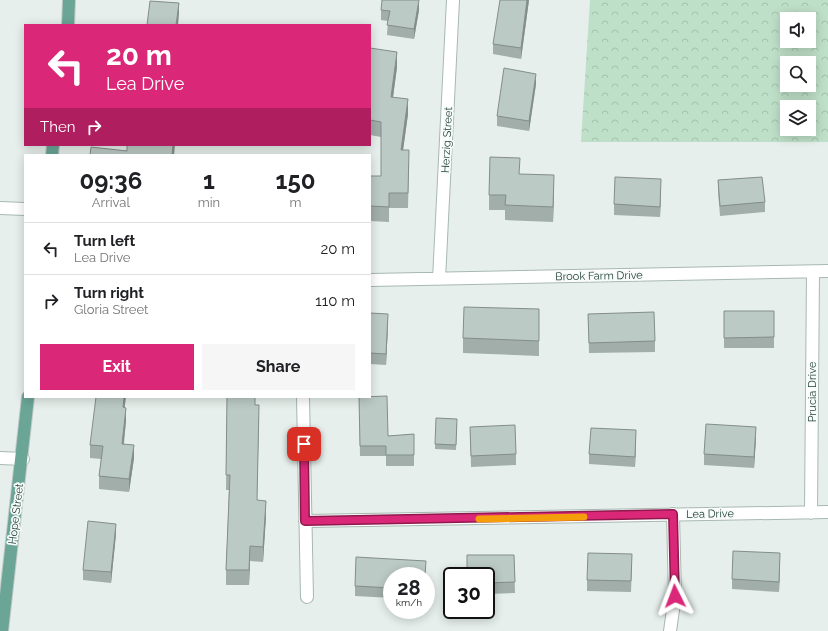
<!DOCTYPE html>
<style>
body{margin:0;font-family:Raleway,sans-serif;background:#f6f6f6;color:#202124;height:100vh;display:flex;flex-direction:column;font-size:15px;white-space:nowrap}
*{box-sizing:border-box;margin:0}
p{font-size:13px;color:#757577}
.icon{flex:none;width:22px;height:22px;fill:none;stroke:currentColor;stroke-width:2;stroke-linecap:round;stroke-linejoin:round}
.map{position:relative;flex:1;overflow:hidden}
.panel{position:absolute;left:24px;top:154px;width:347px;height:244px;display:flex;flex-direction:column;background:#fff;border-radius:0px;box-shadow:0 2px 10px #0003}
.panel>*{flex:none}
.hud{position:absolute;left:24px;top:24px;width:347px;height:122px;border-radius:0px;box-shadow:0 2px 10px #0003;background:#db2777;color:#fff;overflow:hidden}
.tools{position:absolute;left:780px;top:12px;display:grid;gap:8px}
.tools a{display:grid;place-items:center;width:36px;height:36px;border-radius:0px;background:#fff;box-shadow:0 2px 10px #0003;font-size:20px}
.speed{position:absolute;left:383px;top:567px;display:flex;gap:8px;font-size:20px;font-weight:700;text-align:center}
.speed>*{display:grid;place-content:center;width:52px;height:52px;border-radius:50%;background:#fff;box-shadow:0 2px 10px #0003;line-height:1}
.speed small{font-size:10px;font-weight:400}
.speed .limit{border:2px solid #111;border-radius:6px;background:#fff;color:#111}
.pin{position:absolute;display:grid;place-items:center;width:34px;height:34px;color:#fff;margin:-17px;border-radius:8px;box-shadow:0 2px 6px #0006}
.me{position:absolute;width:44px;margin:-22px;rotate:357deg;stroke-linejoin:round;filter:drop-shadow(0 0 3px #0008)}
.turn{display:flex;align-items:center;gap:14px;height:84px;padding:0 16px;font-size:18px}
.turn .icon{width:52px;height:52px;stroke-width:2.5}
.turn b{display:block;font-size:28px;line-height:34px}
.then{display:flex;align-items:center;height:38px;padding:0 16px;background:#0003;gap:8px;font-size:15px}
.eta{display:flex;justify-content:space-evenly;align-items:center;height:68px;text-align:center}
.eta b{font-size:24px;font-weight:700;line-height:28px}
.button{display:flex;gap:8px;margin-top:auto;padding:8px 16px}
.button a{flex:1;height:46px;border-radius:0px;background:#db2777;color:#fff;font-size:16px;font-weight:700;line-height:46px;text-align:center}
.button a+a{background:#f6f6f6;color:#202124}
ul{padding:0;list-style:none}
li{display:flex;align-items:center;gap:12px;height:52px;padding:0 16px;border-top:1px solid #e0e0e0}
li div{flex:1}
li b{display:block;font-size:15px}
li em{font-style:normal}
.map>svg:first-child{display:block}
</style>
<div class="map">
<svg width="828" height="631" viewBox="0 0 828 631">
<defs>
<pattern id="forest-crowns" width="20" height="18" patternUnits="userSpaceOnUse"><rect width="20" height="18" fill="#bfe0c8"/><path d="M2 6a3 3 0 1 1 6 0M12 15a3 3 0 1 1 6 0" fill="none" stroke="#a4c1ad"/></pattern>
</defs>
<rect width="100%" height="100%" fill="#e6efeb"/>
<!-- forest -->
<path fill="url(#forest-crowns)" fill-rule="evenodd" d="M590 0H828V142H581ZM787 19H809V41H787ZM787 63H809V85H787ZM787 107H809V129H787Z"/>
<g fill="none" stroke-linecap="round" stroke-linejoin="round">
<!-- minor casing -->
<g stroke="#a8b8b2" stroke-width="14">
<path id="minor" d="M0 208 25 209
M439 279 453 0
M370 280 828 271
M303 397 307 597
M0 458 23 459
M811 513 813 272
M305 521 828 512
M670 631 675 596 673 514"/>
</g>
<!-- primary casing -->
<g stroke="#c2cac8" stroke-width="14">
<path id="primary" d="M68 25 69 0
M52 155 53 145
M2 631 28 397"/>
</g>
<!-- minor -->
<use href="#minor" stroke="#fff" stroke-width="12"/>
<!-- primary -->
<use href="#primary" stroke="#6aa596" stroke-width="12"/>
</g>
<!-- wall -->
<path fill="#a1aea9" d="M529 0 521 59 493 54V44Z
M381 10H419L414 39 387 35 388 21 381 20Z
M370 50 397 67 393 97 408 114 403 150 409 165 408 208H389V222L370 221V176H381V137L370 135Z
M536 84 529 131 497 126V116Z
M520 174 554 190 553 222 505 220V210H489V195Z
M718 180 765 202V212L720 216 718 191Z
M661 190 660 217 614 215V204Z
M539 309V356L463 353V338Z
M724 311H774V348H724Z
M370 313 388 324 386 365 370 364Z
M588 314 655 341V352L589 353Z
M227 397H255V405L259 420 257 500 266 516 263 562 250 561 249 585H226V570L229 490H226Z
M359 397 388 436 414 434V466H386V456H360Z
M125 408 126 421 124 444 134 458 129 492 99 489V476L101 459 90 458V445Z
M457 424 456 450 435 449V444Z
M470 427 516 454V465L471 467Z
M756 438 754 468 704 465V454Z
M636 441 635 467 589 464V454Z
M116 534 111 583 83 580V570Z
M514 555 515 593 486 594V576Z
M780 564 779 592 732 589V579Z
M632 565 631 592 587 591V580Z
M392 576V598L355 596V586Z"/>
<!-- shaded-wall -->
<path fill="#838d89" d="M419 0V10L414 39V29Z
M527 0H529L521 59V48Z
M179 3V14L178 25H176Z
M397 52V67L391 112V97Z
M536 74V84L529 131V121Z
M408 99V114L401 165V150Z
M173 145H175L174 155H172Z
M554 175V190L553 222V207Z
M661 179V190L660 217V207Z
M388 314V324L386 365V354Z
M124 397H126L123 420V407Z
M126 408V421L122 457V444Z
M756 427V438L754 468V457Z
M636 430V441L635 467V457Z
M134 445V458L129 492V479Z
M266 501V516L263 562V547Z
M116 524V534L111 583V572Z
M250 546V561L249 585V570Z
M780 553V564L779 592V582Z"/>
<!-- building -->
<path fill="#bbcac4" stroke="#838d89" d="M382 0H419L414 29 387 25 390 11 381 10Z
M500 0H527L521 48 493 44Z
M150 1 179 3 176 25H147Z
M370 48 397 52 391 97 408 99 401 150H409L408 193H389V207L370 206V176H381V122L370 120Z
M504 68 536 74 529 121 497 116Z
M127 145H173L172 155H90L91 147 127 151Z
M490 157 520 158 519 174 554 175 553 207 505 205 506 195H489Z
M615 177 661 179 660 207 614 204Z
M762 177 765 202 720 206 718 180Z
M464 307 539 309V341L463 338Z
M724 311H774V337L724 338Z
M654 312 655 341 589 343 588 314Z
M370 313 388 314 386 354 370 353Z
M387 396 388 436 414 434V455H386V446H360L359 397Z
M96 397H124L123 407 126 408 122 444 134 445 129 479 99 476 103 446 90 445Z
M227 397H255V405H259L257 500 266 501 263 547 250 546 249 570H226L230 475H226Z
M436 418 457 419 456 445 435 444Z
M706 424 756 427 754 457 704 454Z
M515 425 516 454 471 456 470 427Z
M591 428 636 430 635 457 589 454Z
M88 521 116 524 111 572 83 570Z
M733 551 780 553 779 582 732 579Z
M588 553 632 554 631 581 587 580Z
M467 555H514L515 582 486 583V576H467Z
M356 557 426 561 425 576H392V588L355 586Z"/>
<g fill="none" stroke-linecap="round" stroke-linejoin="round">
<!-- route casing -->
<g stroke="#8e194d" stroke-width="10">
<path id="route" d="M304 444 305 521 673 514 675 596"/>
</g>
<!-- route -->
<use href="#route" stroke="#db2777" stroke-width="7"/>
<!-- slow -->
<path stroke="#f59e0b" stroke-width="7" d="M479 519 584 517"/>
</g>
<g text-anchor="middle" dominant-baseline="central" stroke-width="3.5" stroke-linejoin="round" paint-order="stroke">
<!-- street labels -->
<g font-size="11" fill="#24423a" stroke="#f7fbf9">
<text transform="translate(447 140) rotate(-87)">Herzig Street</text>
<text transform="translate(599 276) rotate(-1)">Brook Farm Drive</text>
<text transform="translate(812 392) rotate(-90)">Prucia Drive</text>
<text transform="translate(16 514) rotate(-83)">Hope Street</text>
<text transform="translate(710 514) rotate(-1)">Lea Drive</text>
</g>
</g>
</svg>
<div class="tools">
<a><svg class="icon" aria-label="sound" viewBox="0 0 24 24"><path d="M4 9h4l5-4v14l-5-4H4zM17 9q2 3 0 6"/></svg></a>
<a><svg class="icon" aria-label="search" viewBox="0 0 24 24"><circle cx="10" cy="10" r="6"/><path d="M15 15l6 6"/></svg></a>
<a><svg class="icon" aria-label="layers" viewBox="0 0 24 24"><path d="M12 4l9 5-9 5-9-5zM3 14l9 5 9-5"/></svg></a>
</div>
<div class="speed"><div>28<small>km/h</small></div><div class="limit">30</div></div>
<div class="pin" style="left:304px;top:444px;background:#d93025"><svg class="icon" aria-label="arrive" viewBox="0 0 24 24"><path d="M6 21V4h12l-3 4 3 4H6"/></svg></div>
<svg class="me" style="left:675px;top:596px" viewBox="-20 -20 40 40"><path d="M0-17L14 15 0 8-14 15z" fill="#db2777" stroke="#fff" stroke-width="4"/></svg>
<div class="hud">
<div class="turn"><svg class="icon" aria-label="left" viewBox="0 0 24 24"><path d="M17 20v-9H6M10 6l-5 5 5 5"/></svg><div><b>20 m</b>Lea Drive</div></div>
<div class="then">Then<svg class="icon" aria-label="right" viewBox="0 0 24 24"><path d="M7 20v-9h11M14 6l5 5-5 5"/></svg></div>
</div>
<section class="panel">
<div class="eta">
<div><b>09:36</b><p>Arrival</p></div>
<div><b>1</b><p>min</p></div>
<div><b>150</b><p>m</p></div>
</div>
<ul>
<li><svg class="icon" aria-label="left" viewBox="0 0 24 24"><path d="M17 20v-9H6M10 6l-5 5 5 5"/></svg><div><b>Turn left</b><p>Lea Drive</p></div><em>20 m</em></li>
<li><svg class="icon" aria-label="right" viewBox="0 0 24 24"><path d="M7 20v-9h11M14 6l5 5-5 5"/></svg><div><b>Turn right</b><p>Gloria Street</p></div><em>110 m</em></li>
</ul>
<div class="button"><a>Exit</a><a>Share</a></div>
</section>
</div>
